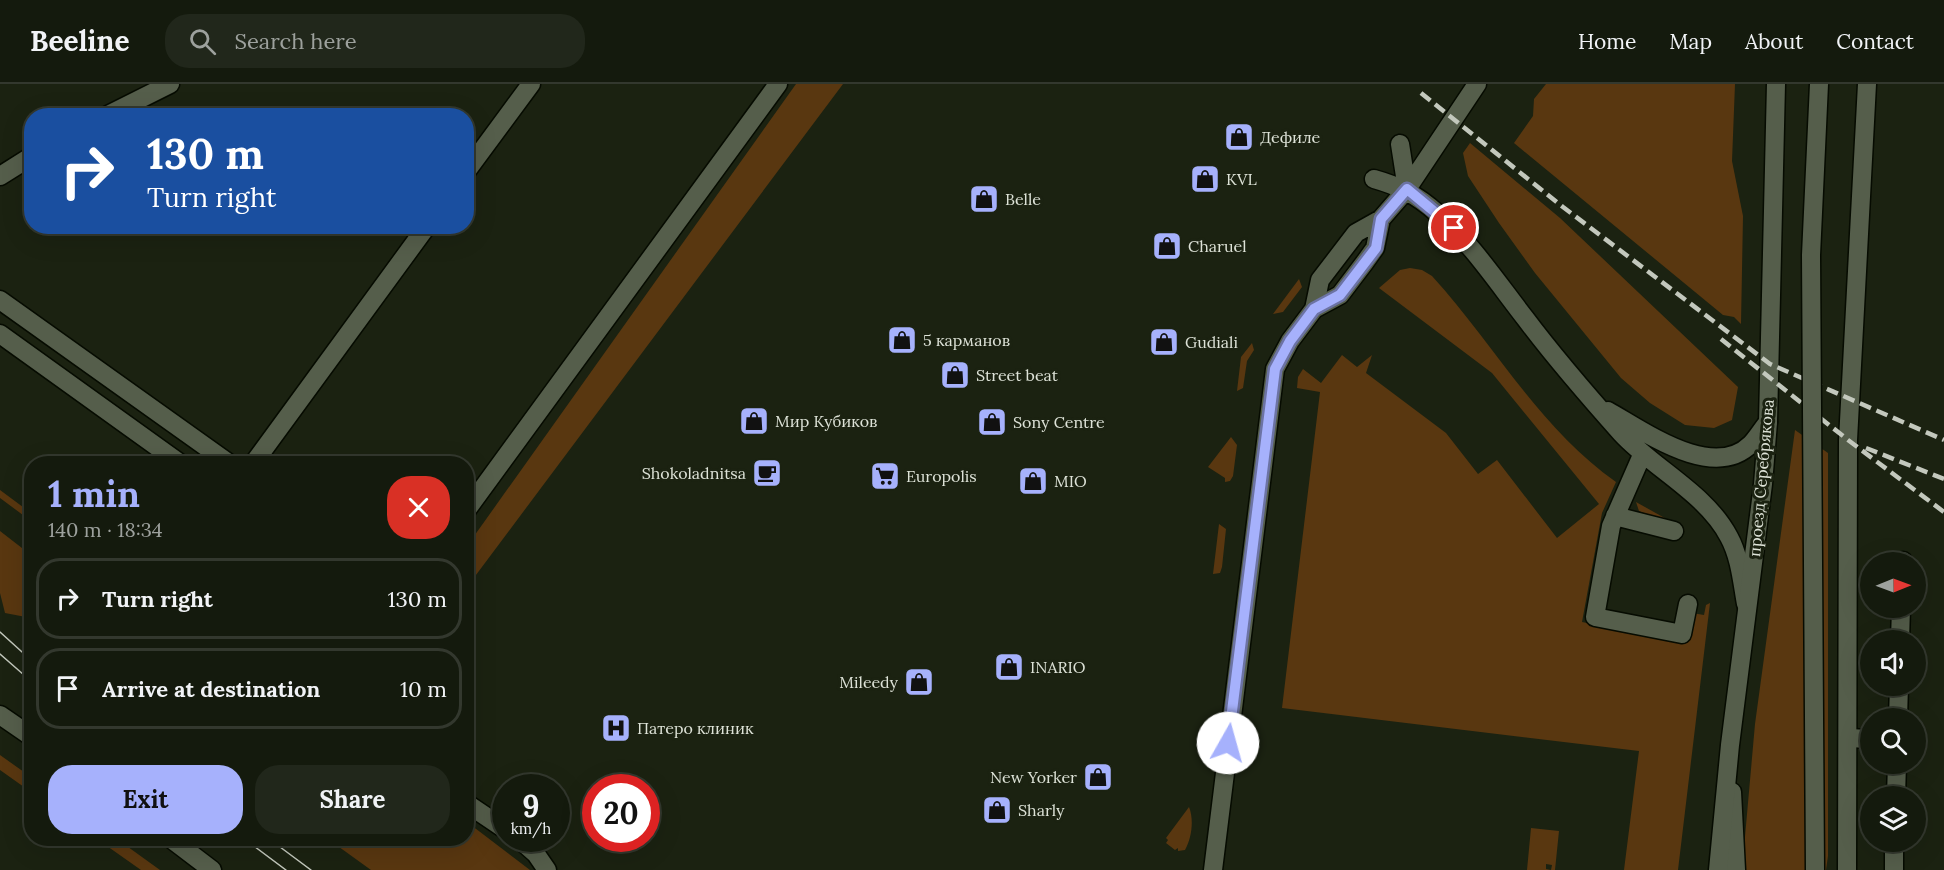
<!DOCTYPE html>
<meta charset="utf-8">
<style>
body{margin:0;font-family:Lora,serif;background:#21271b;color:#f1f3f6;height:100vh;display:flex;flex-direction:column;font-size:22px;white-space:nowrap}
*{box-sizing:border-box;margin:0}
p{font-size:20px;color:#9da19d}
.icon{flex:none;width:33px;height:33px;fill:none;stroke:currentColor;stroke-width:2;stroke-linecap:round;stroke-linejoin:round}
.map{position:relative;flex:1;overflow:hidden}
.drawer{position:absolute;left:24px;top:372px;width:450px;height:390px;display:flex;flex-direction:column;background:#141a0d;border-radius:24px;box-shadow:0 6px 24px #0002,0 0 0 2px #33382e}
.drawer>*{flex:none}
.top-card{position:absolute;left:24px;top:24px;width:450px;height:126px;border-radius:24px;box-shadow:0 6px 24px #0002,0 0 0 2px #33382e;background:#1a4fa0;color:#fff;overflow:hidden}
.needle{width:39px;rotate:89deg}
.controls{position:absolute;left:1860px;top:468px;display:grid;gap:12px}
.controls a{display:grid;place-items:center;width:66px;height:66px;border-radius:50%;background:#141a0d;box-shadow:0 6px 24px #0002,0 0 0 2px #33382e;font-size:30px}
.speed{position:absolute;left:492px;top:690px;display:flex;gap:12px;font-size:30px;font-weight:700;text-align:center}
.speed>*{display:grid;place-content:center;width:78px;height:78px;border-radius:50%;background:#141a0d;box-shadow:0 6px 24px #0002,0 0 0 2px #33382e;line-height:1}
.speed small{font-size:15px;font-weight:400}
.speed .limit{border:9px solid #d22;background:#fff;color:#111}
.pin{position:absolute;display:grid;place-items:center;width:51px;height:51px;color:#fff;margin:-26px;border:3px solid #fff;border-radius:50%;box-shadow:0 2px 6px #0007}
.me{position:absolute;width:66px;margin:-33px;rotate:7deg;stroke-linejoin:round;filter:drop-shadow(0 0 4px #0008)}
.turn{display:flex;align-items:center;gap:21px;height:126px;padding:0 24px;font-size:27px}
.turn .icon{width:78px;height:78px;stroke-width:2.5}
.turn b{display:block;font-size:42px;line-height:51px}
.round{display:grid;place-items:center;flex:none;width:63px;height:63px;border-radius:24px;background:#21271b}
.summary{display:flex;align-items:center;justify-content:space-between;height:102px;padding:0 24px}
h1{font-size:36px;font-weight:700;line-height:45px;color:#a6b1fc}
.action{display:flex;gap:12px;margin-top:auto;padding:12px 24px}
.action a{flex:1;height:69px;border-radius:24px;background:#a6b1fc;color:#111;font-size:24px;font-weight:700;line-height:69px;text-align:center}
.action a+a{background:#21271b;color:#f1f3f6}
ul{padding:0;list-style:none}
li{display:flex;align-items:center;gap:18px;height:81px;margin:0 12px 9px;padding:0 12px;border:3px solid #33382e;border-radius:24px}
li div{flex:1}
li b{display:block;font-size:22px}
li em{font-style:normal}
header{display:flex;align-items:center;gap:36px;box-sizing:border-box;height:84px;padding:0 30px;background:#141a0d;border-bottom:2px solid #33382e}
header strong{font-size:28px}
nav{display:flex;gap:33px;margin-inline-start:auto;font-size:21px}
.search{width:420px;height:54px;background:#21271b;display:flex;align-items:center;gap:15px;box-sizing:border-box;padding:0 21px;border-radius:24px;color:#9da19d;font-size:22px}
.map>svg:first-child{display:block}
</style>
<header>
<strong>Beeline</strong>
<div class="search"><svg class="icon" aria-label="search" viewBox="0 0 24 24"><circle cx="10" cy="10" r="6"/><path d="M15 15l6 6"/></svg>Search here</div>
<nav><a>Home</a><a>Map</a><a>About</a><a>Contact</a></nav>
</header>
<div class="map">
<svg width="1944" height="786" viewBox="0 0 1944 786">
<rect width="100%" height="100%" fill="#1b2211"/>
<!-- green -->
<path fill="#593710" d="M796 0H843L467 503V462Z
M1546 0H1735L1732 77 1743 132 1741 240 1734 233 1723 231 1514 59 1533 32 1534 15Z
M1470 59 1560 134 1738 303 1732 336 1714 344 1685 341 1650 319 1621 294 1535 189 1499 139 1468 92 1463 69Z
M1410 184 1422 186 1432 192C1494 260 1539 344 1616 398L1602 429 1582 538 1687 559 1692 529 1704 531 1706 521 1710 519 1678 786H1624L1639 667 1282 624 1320 308 1297 304 1298 293 1303 285 1321 299 1342 271 1357 283 1372 271 1366 289 1446 349 1478 390 1497 376 1557 454 1599 420 1492 289 1379 204 1400 186Z
M1299 195 1302 203 1283 228 1273 230Z
M1252 259 1254 266 1247 277 1243 304 1237 307 1241 273Z
M1795 346 1828 369V772L1826 786H1746L1744 764 1755 640Z
M1231 353 1237 361 1233 392 1230 397 1225 398V394L1208 383Z
M0 406 31 429V437L0 414Z
M1636 418 1679 442 1685 447 1639 427Z
M1219 440 1226 445 1222 483 1220 489 1213 490Z
M0 447 31 471V534L5 529 0 509Z
M0 671 31 693V708L0 686Z
M1189 723C1194 735 1192 754 1185 766L1178 767V764L1175 766 1166 759 1168 756 1166 754Z
M467 738 530 786H371L328 755 466 754Z
M1531 744 1559 747 1555 786H1551L1552 781 1546 780V785L1551 786H1527Z
M97 755H117L160 786H141Z"/>
<g fill="none" stroke-linecap="round" stroke-linejoin="round">
<!-- service casing -->
<g stroke="#060b01" stroke-width="21">
<path id="service" d="M106 32 170 0
M1400 60 1407 105
M466 88 531 0
M0 92 32 72
M1374 95C1399 102 1417 111 1437 129 1471 159 1497 198 1525 234 1555 274 1588 312 1621 349 1654 385 1706 409 1729 453 1740 473 1742 498 1746 520
M0 216 230 380
M1314 225 1340 211 1365 178 1375 164 1381 135
M0 250 181 380
M1608 327C1644 347 1713 398 1751 360 1757 354 1762 345 1768 338
M1642 371 1611 442 1595 533 1682 550 1688 520
M253 380 427 142
M466 427 778 0
M1615 432 1674 447
M1903 478V477
M1900 556 1901 524
M1898 634 1899 602
M1848 654 1870 655
M1896 712 1897 680
M466 719 506 746
M518 754 536 770 547 786
M1213 786 1275 285 1290 257 1314 225 1320 196 1356 149 1381 135 1407 105 1477 0
M1894 786V758"/>
</g>
<!-- minor casing -->
<g stroke="#060b01" stroke-width="21">
<path id="minor" d="M1732 708 1736 786"/>
</g>
<!-- secondary casing -->
<g stroke="#060b01" stroke-width="21">
<path id="secondary" d="M0 631 32 653
M170 754 212 786
M1718 786 1730 661 1763 400 1768 338 1776 0
M1847 786 1848 356 1867 0"/>
</g>
<!-- service -->
<use href="#service" stroke="#555e4b" stroke-width="18"/>
<!-- minor -->
<use href="#minor" stroke="#555e4b" stroke-width="18"/>
<!-- secondary -->
<use href="#secondary" stroke="#555e4b" stroke-width="18"/>
<!-- tram -->
<path stroke="#c3c8bd" stroke-width="1.5" d="M0 548 32 577
M0 570 32 598
M243 754 286 786
M268 754 311 786"/>
<!-- rail -->
<path stroke="#c3c8bd" stroke-width="4.5" stroke-dasharray="12 6" stroke-linecap="butt" d="M1421 9 1563 123 1770 280 1944 356
M1721 255 1848 356 1944 428
M1866 364 1944 395"/>
<!-- secondary-bridge casing -->
<g stroke="#060b01" stroke-width="21" stroke-linecap="butt">
<path id="secondary-bridge" d="M1815 786 1811 171 1819 0"/>
</g>
<!-- secondary-bridge -->
<use href="#secondary-bridge" stroke="#555e4b" stroke-width="18"/>
</g>
<g fill="none" stroke-linecap="round" stroke-linejoin="round">
<!-- route casing -->
<g stroke="#6c73a4" stroke-width="15">
<path id="route" d="M1228 659 1275 285 1290 257 1314 225 1340 211 1376 164 1381 135 1407 105 1454 144"/>
</g>
<!-- route -->
<use href="#route" stroke="#a6b1fc" stroke-width="10"/>
</g>
<!-- icons -->
<defs>
<g id="shop-square" transform="scale(1.5)"><rect x="-9" y="-9" width="18" height="18" rx="4" fill="#a6b1fc" stroke="#1b2211"/><path d="M-5-2.5h2.3a2.7 3.5 0 0 1 5.4 0H5L5.5 6h-11ZM-1.5-2.5h3a1.5 2.3 0 0 0-3 0Z" fill="#111"/></g>
<g id="cafe-square" transform="scale(1.5)"><rect x="-9" y="-9" width="18" height="18" rx="4" fill="#a6b1fc" stroke="#1b2211"/><path d="M-5.5-4.5H6V0H3Q3 3.5 0 3.5H-2.5Q-5.5 3.5-5.5 0ZM3-3.2v2h1.7v-2ZM-6 4.5H4V6H-6Z" fill="#111"/></g>
<g id="supermarket-square" transform="scale(1.5)"><rect x="-9" y="-9" width="18" height="18" rx="4" fill="#a6b1fc" stroke="#1b2211"/><path d="M-6-5.5h2.5l.6 2H6L4.5 2H-2.5L-4.4-4H-6ZM-1.5 3.2a1.3 1.3 0 1 0 .1 0ZM3 3.2a1.3 1.3 0 1 0 .1 0Z" fill="#111"/></g>
<g id="hospital-square" transform="scale(1.5)"><rect x="-9" y="-9" width="18" height="18" rx="4" fill="#a6b1fc" stroke="#1b2211"/><path d="M-5-5h3v3.5h4V-5h3V5h-3V1.5h-4V5h-3Z" fill="#111"/></g>
</defs>
<g fill-rule="evenodd">
<use href="#shop-square" x="1239" y="53"/>
<use href="#shop-square" x="1205" y="95"/>
<use href="#shop-square" x="984" y="115"/>
<use href="#shop-square" x="1167" y="162"/>
<use href="#shop-square" x="902" y="256"/>
<use href="#shop-square" x="1164" y="258"/>
<use href="#shop-square" x="955" y="291"/>
<use href="#shop-square" x="754" y="337"/>
<use href="#shop-square" x="992" y="338"/>
<use href="#cafe-square" x="767" y="389"/>
<use href="#supermarket-square" x="885" y="392"/>
<use href="#shop-square" x="1033" y="397"/>
<use href="#shop-square" x="1009" y="583"/>
<use href="#shop-square" x="919" y="598"/>
<use href="#hospital-square" x="616" y="644"/>
<use href="#shop-square" x="1098" y="693"/>
<use href="#shop-square" x="997" y="726"/>
</g>
<g text-anchor="middle" dominant-baseline="central" stroke-width="6" stroke-linejoin="round" paint-order="stroke">
<!-- poi labels -->
<g font-size="16" fill="#dde2d7" stroke="#1b2211" text-anchor="start">
<text x="1260" y="53">Дефиле</text>
<text x="1226" y="95">KVL</text>
<text x="1005" y="115">Belle</text>
<text x="1188" y="162">Charuel</text>
<text x="923" y="256">5 карманов</text>
<text x="1185" y="258">Gudiali</text>
<text x="976" y="291">Street beat</text>
<text x="775" y="337">Мир Кубиков</text>
<text x="1013" y="338">Sony Centre</text>
<text x="746" y="389" text-anchor="end">Shokoladnitsa</text>
<text x="906" y="392">Europolis</text>
<text x="1054" y="397">MIO</text>
<text x="1030" y="583">INARIO</text>
<text x="898" y="598" text-anchor="end">Mileedy</text>
<text x="637" y="644">Патеро клиник</text>
<text x="1077" y="693" text-anchor="end">New Yorker</text>
<text x="1018" y="726">Sharly</text>
</g>
<!-- street labels -->
<g font-size="16" fill="#dde2d7" stroke="#1b2211">
<text transform="translate(1761 394) rotate(-85)">проезд Серебрякова</text>
</g>
</g>
</svg>
<div class="controls">
<a><svg class="needle" viewBox="-14 -14 28 28"><path d="M0-13l5 13h-10z" fill="#e53935"/><path d="M0 13l5-13h-10z" fill="#9da19d"/></svg></a>
<a><svg class="icon" aria-label="sound" viewBox="0 0 24 24"><path d="M4 9h4l5-4v14l-5-4H4zM17 9q2 3 0 6"/></svg></a>
<a><svg class="icon" aria-label="search" viewBox="0 0 24 24"><circle cx="10" cy="10" r="6"/><path d="M15 15l6 6"/></svg></a>
<a><svg class="icon" aria-label="layers" viewBox="0 0 24 24"><path d="M12 4l9 5-9 5-9-5zM3 14l9 5 9-5"/></svg></a>
</div>
<div class="speed"><div>9<small>km/h</small></div><div class="limit">20</div></div>
<div class="pin" style="left:1454px;top:144px;background:#d93025"><svg class="icon" aria-label="arrive" viewBox="0 0 24 24"><path d="M6 21V4h12l-3 4 3 4H6"/></svg></div>
<svg class="me" style="left:1228px;top:659px" viewBox="-20 -20 40 40"><circle r="19" fill="#fff"/><path d="M0-13L10 11 0 6-10 11z" fill="#a6b1fc"/></svg>
<div class="top-card">
<div class="turn"><svg class="icon" aria-label="right" viewBox="0 0 24 24"><path d="M7 20v-9h11M14 6l5 5-5 5"/></svg><div><b>130 m</b>Turn right</div></div>
</div>
<section class="drawer">
<div class="summary"><div><h1>1 min</h1><p>140 m · 18:34</p></div><a class="round" style="background:#d93025;color:#fff"><svg class="icon" aria-label="close" viewBox="0 0 24 24"><path d="M6 6l12 12M18 6L6 18"/></svg></a></div>
<ul>
<li><svg class="icon" aria-label="right" viewBox="0 0 24 24"><path d="M7 20v-9h11M14 6l5 5-5 5"/></svg><div><b>Turn right</b></div><em>130 m</em></li>
<li><svg class="icon" aria-label="arrive" viewBox="0 0 24 24"><path d="M6 21V4h12l-3 4 3 4H6"/></svg><div><b>Arrive at destination</b></div><em>10 m</em></li>
</ul>
<div class="action"><a>Exit</a><a>Share</a></div>
</section>
</div>
